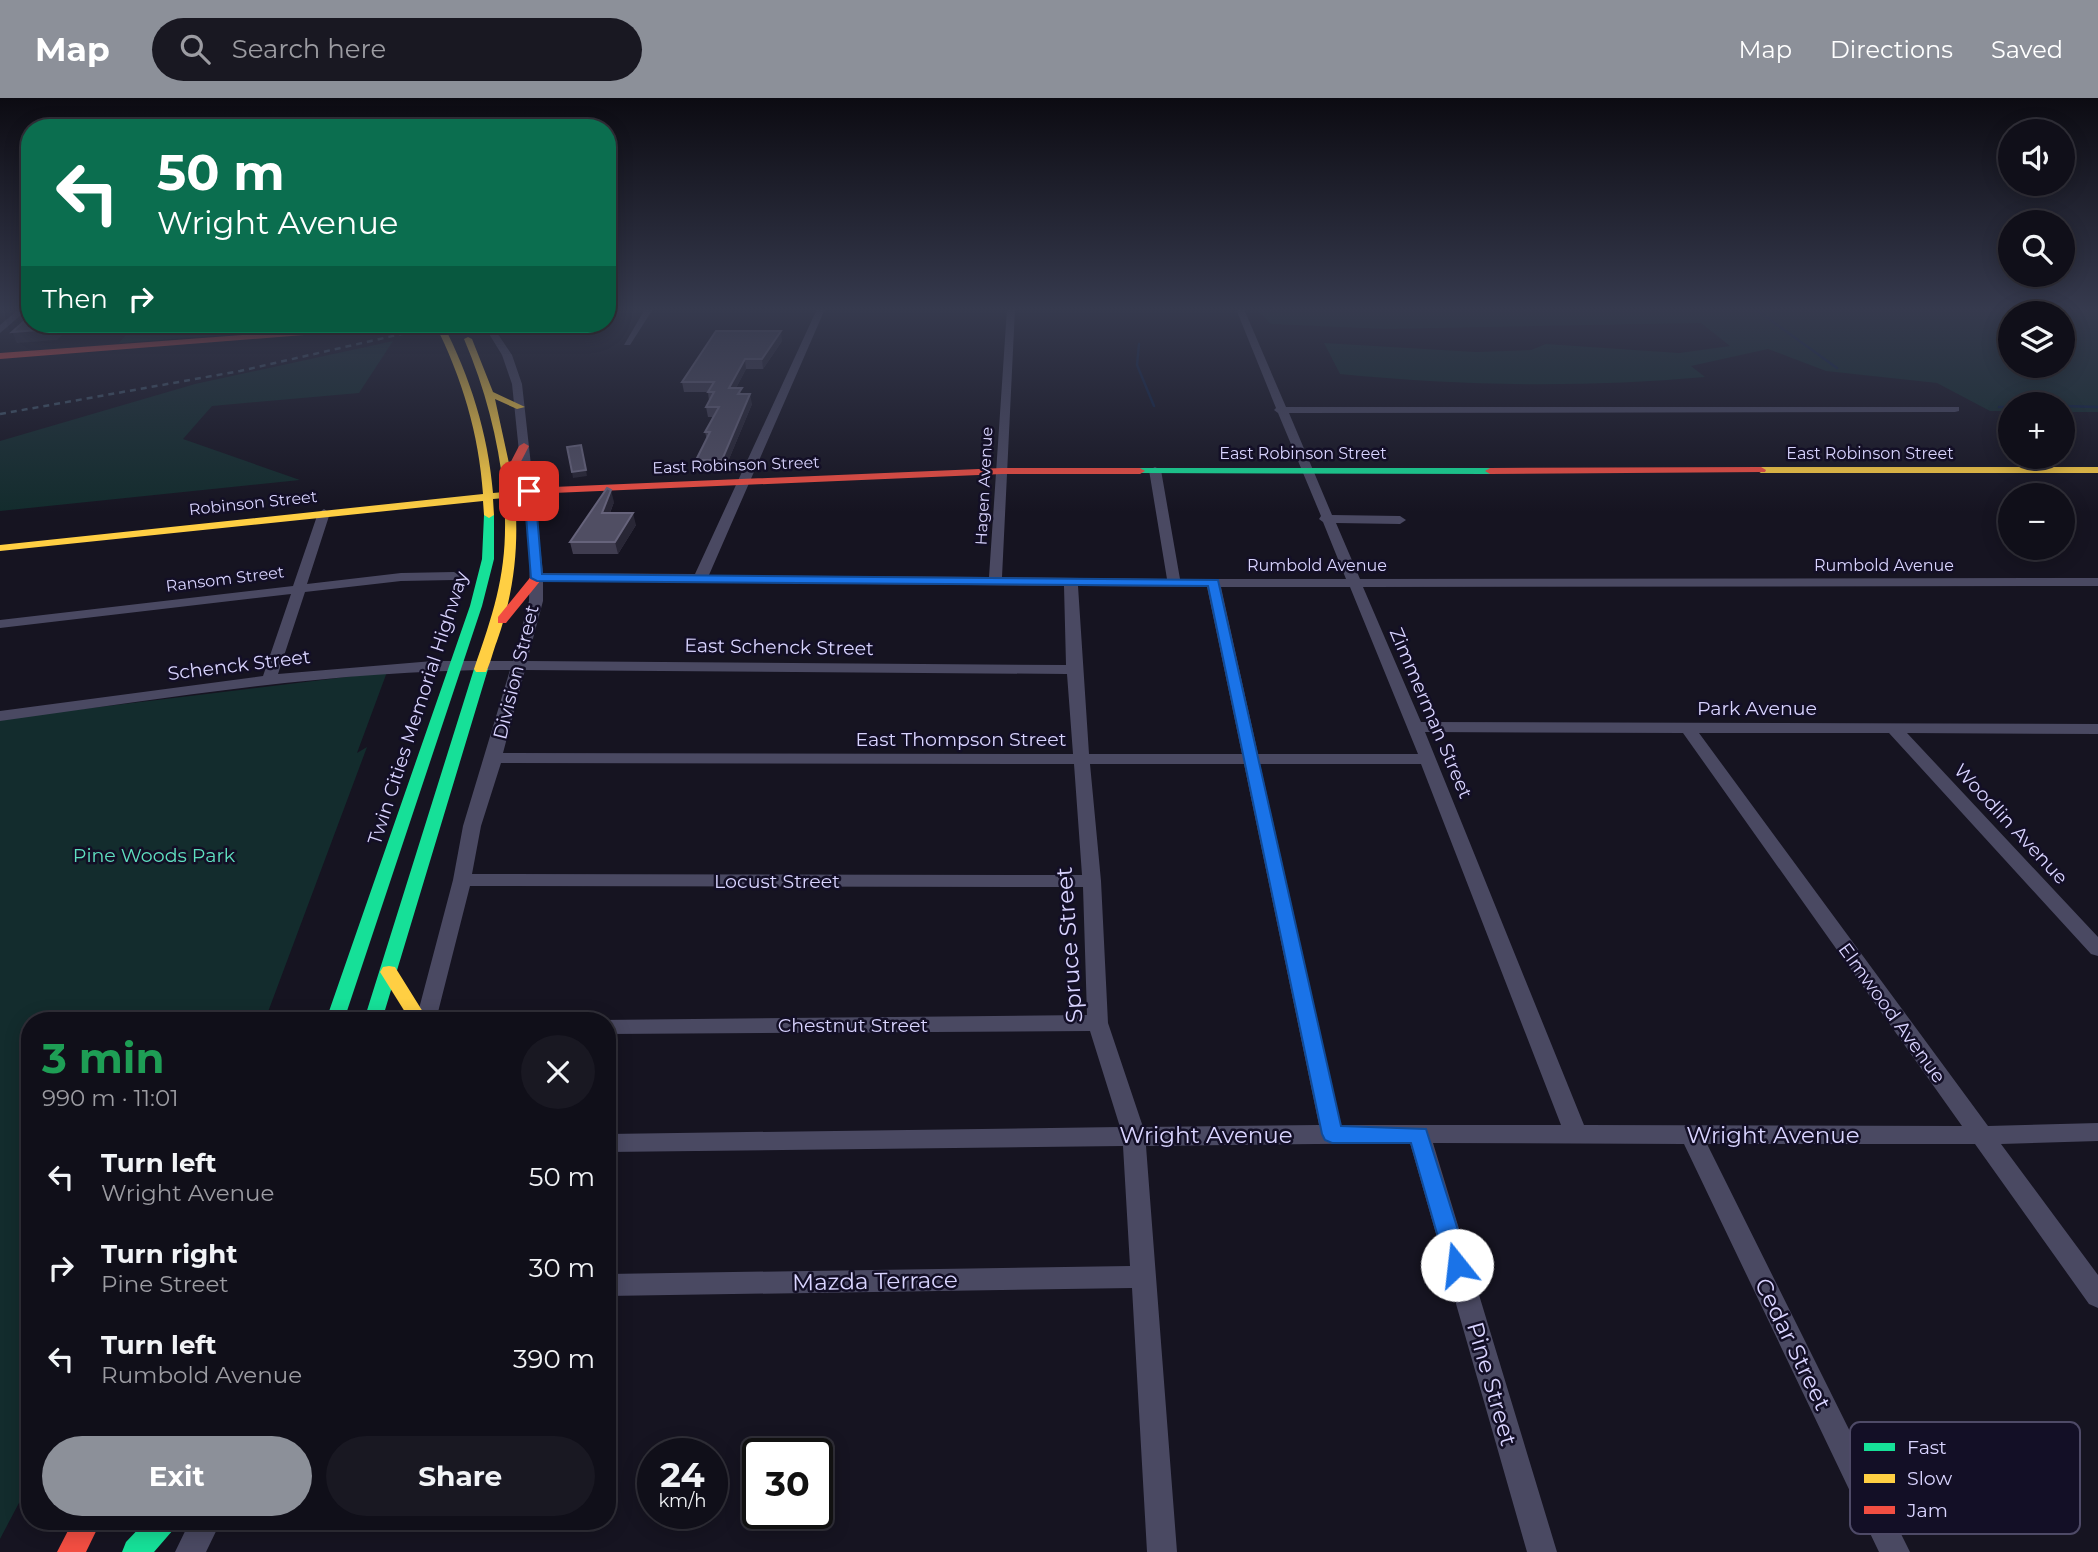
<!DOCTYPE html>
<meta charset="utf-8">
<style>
body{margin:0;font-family:Montserrat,sans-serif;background:#191822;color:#f1f3f6;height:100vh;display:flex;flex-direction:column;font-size:26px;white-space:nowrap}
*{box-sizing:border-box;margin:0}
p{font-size:23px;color:#9c9ca2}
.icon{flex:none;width:38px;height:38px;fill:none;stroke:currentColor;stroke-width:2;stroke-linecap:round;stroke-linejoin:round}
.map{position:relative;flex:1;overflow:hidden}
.drawer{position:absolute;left:21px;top:914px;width:595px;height:518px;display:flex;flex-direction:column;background:#100f19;border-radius:28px;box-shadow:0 4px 18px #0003,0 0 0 2px #302f38}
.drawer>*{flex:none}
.hud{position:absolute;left:21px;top:21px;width:595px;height:214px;border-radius:28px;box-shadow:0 4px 18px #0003,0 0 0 2px #302f38;background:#0b6e4f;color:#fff;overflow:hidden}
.tools{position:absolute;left:1998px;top:21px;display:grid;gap:14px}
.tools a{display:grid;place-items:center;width:77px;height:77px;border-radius:50%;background:#100f19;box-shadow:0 4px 18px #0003,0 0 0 2px #302f38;font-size:35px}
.speed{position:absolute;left:637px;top:1340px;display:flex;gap:14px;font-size:35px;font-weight:700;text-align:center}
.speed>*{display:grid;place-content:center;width:91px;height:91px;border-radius:50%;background:#100f19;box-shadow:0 4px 18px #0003,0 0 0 2px #302f38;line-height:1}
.speed small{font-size:18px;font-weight:400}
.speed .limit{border:4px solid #111;border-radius:10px;background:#fff;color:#111}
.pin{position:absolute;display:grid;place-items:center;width:60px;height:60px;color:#fff;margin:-30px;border-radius:14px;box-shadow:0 4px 10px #0006}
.me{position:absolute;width:77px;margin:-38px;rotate:344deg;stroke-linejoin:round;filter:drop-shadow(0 0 5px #0008)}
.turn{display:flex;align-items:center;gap:24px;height:147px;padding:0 21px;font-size:32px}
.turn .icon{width:91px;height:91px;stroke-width:2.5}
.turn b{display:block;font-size:49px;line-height:60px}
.then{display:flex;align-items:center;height:66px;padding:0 21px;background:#0003;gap:14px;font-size:26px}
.round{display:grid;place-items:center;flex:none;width:74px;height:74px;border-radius:37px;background:#191822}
.head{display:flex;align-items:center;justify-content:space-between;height:119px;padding:0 21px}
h1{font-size:42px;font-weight:700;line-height:52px;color:#1e9e55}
.action{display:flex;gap:14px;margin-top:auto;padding:14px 21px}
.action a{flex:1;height:80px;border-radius:42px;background:#8c9099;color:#fff;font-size:28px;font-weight:700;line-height:80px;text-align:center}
.action a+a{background:#191822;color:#f1f3f6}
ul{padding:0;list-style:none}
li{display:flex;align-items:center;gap:21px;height:91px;padding:0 21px}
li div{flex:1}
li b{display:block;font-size:26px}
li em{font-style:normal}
header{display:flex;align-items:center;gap:42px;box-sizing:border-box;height:98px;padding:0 35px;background:#8c9099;color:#fff}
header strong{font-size:33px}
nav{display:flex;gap:38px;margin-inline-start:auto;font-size:24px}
.search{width:490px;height:63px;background:#191822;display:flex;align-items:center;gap:18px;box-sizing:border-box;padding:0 24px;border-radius:38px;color:#9c9ca2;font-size:26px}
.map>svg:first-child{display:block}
</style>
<header>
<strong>Map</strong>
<div class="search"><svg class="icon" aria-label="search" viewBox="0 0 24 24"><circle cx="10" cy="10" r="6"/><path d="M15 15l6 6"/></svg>Search here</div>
<nav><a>Map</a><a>Directions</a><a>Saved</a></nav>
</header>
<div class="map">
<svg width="2098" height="1454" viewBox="0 0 2098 1454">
<rect width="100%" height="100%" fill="#161421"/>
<!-- green -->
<path fill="#132c2d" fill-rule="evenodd" d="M1256 211H2098V314H2063V306H2011V313H1990L1937 285 1826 273 1768 251 1691 268 1705 279C1583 290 1461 288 1340 276L1324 245 1476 254 1531 252 1546 246 1679 255 1730 248 1701 225 1386 231 1271 226ZM2063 215V268H2011V215Z
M116 226H278L274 233 119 245 134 227 113 228Z
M393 243 359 295 212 308 183 341 300 382 0 413V343L195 286Z
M387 574 357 655 367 649 265 922H30V1384L0 1441V621Z"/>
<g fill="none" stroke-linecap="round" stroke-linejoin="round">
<!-- stream -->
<path stroke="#0d2144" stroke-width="2.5" d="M1755 211 1837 270
M1139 246 1137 267 1154 308
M2063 308 2098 309
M1999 309H2011"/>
<!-- street -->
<path fill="#4a4962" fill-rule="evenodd" d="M19 211H28L0 235V227Z
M645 211H653L630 247H624Z
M817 211H825L709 477 989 479 1007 211H1015L1002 479 1167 481 1149 372 1155 369 1161 372 1180 481H1346L1323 424 1319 421 1321 418 1278 315 1274 312 1276 310 1236 211H1244L1286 309H1959V313L1955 314 1289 315 1332 417 1400 418 1406 422 1400 426 1336 425 1360 481 2098 480V488L1363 489 1421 624 2098 626V636L1907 635 2098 839V858L2091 856 1889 635H1699L1988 1028 2098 1025V1043L2001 1046 2098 1177V1210L2089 1206 1975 1046H1707L1910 1454H1879L1684 1046 1433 1045 1557 1454H1527L1410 1045 1146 1048 1177 1454H1147L1132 1190 607 1198V1176L1130 1168 1123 1048 607 1054V1036L1120 1029 1090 933 607 936V922H600L1087 917 1083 789 470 788 436 922H416L453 782 463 728 510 572C339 571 170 600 0 623V613L263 578 291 496 0 530V522L293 488 318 415 324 411 330 415 307 486 401 475 454 474 461 478 454 482 401 483 305 494 278 576 433 563H513L529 503 530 460 512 286 502 257 483 226H491L512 257 522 286 543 475 695 476ZM543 483 1064 488 1066 567 527 563 543 503ZM1078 488 1207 489 1242 656H1089ZM1221 489H1350L1418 656H1258ZM525 572 1067 576 1073 656 503 655ZM1425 634 1683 635 1962 1028 1584 1027ZM501 665 1074 666 1082 777 472 776 481 728ZM1090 666H1244L1319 1027 1143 1029 1108 925 1101 783ZM1260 666H1421L1561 1027H1341Z
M286 226H294L287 238H281Z
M190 1423H221L206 1454H175Z"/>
<!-- fast -->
<path fill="#16e098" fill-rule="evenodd" d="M1140 370H1490L1495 373 1490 376 1136 375 1135 373Z
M489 414 494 417V461L482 508 344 922H326L470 508 482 461 484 417Z
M481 567 488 571 382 922H364L474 571Z
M146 1423H177L173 1432 154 1454H122L126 1444Z"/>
<!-- slow -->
<path fill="#ffcf43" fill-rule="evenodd" d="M435 226H443C470 279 488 335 493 395L504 394C498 340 485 290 464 241L468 239 472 241 493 294 525 309 517 311 495 301 515 393 553 389 558 392 553 395 515 399C519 450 514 495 497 543 493 553 491 564 486 574H476L474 571C496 508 509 468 504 400L493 401 494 417 489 420 484 417 483 403 0 453V447L483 396C479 336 462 280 435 226Z
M2098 369V375H1761L1756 372 1761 369Z
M389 868 395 869 428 922H410L380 874 383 869Z"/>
<!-- jam -->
<path fill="#f24e42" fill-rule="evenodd" d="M389 226H421L417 228 0 261V255Z
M524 345 529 348 513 379 504 381 503 379 519 348Z
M1761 369 1766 372 1765 374 1490 376 1485 373 1490 370Z
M1002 370H1140L1145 373 1140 376H1002L553 395 548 392 553 389Z
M537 475 543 479 541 482 506 525H498V519L533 476Z
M73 1423H101L86 1454H57Z"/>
<!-- rail -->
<path stroke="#43596b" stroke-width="2.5" stroke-dasharray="6 5" stroke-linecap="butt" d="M0 316 240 273 445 226"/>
</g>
<!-- wall -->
<path fill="#403d50" d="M782 243 763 271H746L736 290 752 306 724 373H698L696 362 707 342 705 334 713 319H708L706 309 709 303 708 294H684L682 284Z
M614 404 610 415 636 427 618 456H573L570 444Z"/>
<!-- shaded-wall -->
<path fill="#282635" d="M52 226H69L70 229 57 242 17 245 12 234Z
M781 233 782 243 763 271 762 261Z
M745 261 746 271 731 300 729 290Z
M750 296 752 306 724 373 722 362Z
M586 372 587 378 573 380 572 374Z
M611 392 614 404 605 427 602 415Z
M633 415 636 427 618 456 615 444Z"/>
<!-- building -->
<path fill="#504e63" stroke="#66637b" stroke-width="2" d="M30 218V226H58L52 231 12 234Z
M716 233H781L762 261H745L729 290H742L738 296H750L722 362H696L710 334H705L719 309H706L714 294H708L714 284H682Z
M581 347 586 372 572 374 567 349Z
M607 390 611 392 602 415H633L615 444H570Z"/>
<!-- sky -->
<linearGradient id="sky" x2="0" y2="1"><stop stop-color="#0c0b12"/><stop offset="0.51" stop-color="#363a4e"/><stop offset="1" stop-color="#363a4e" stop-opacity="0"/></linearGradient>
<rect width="2098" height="414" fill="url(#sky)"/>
<!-- route -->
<path fill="#1a73e8" stroke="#114b97" stroke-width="2" d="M529 390 535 393 542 476 1218 482 1341 1028 1426 1031 1469 1167 1465 1174 1457 1177 1449 1174 1446 1167 1411 1045H1332L1325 1042 1322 1036 1208 488 537 483 531 480 524 393Z"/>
<g text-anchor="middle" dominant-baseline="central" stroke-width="5" stroke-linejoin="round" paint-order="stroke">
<!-- far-street labels -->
<g font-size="16" fill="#d9d4ff" stroke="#130f26">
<text x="1303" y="355">East Robinson Street</text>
<text x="1870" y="355">East Robinson Street</text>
<text transform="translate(736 367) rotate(-2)">East Robinson Street</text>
<text transform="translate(984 388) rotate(-87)">Hagen Avenue</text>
<text transform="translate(253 405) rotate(-6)">Robinson Street</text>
<text x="1317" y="467">Rumbold Avenue</text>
<text x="1884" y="467">Rumbold Avenue</text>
<text transform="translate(225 481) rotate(-7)">Ransom Street</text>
</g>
<!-- street labels -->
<g font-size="19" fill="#d9d4ff" stroke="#130f26">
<text transform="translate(779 549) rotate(1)">East Schenck Street</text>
<text transform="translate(239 567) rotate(-7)">Schenck Street</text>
<text transform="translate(516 574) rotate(-76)">Division Street</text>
<text transform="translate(418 610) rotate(-72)">Twin Cities Memorial Highway</text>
<text x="1757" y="610">Park Avenue</text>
<text transform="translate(1431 615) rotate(67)">Zimmerman Street</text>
<text x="961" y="641">East Thompson Street</text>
<text transform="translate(2011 726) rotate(47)">Woodlin Avenue</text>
<text x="777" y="783">Locust Street</text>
<text transform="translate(1892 915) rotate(54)">Elmwood Avenue</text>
<text x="853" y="927">Chestnut Street</text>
</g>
<!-- park labels -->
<g font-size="19" fill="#5fe0c0" stroke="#130f26">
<text x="154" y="757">Pine Woods Park</text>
</g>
<!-- near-street labels -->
<g font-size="23" fill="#d9d4ff" stroke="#130f26">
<text transform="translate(1069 847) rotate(-94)">Spruce Street</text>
<text x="1206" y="1037">Wright Avenue</text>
<text x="1773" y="1037">Wright Avenue</text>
<text transform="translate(875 1183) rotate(-1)">Mazda Terrace</text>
<text transform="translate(1793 1246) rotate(64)">Cedar Street</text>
<text transform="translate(1492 1286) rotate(74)">Pine Street</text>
</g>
</g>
<!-- legend -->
<rect x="1850" y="1324" width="230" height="112" rx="10" fill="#130f26" stroke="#4e4a67" stroke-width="2"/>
<rect x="1864" y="1345" width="31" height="8" fill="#16e098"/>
<rect x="1864" y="1376" width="31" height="9" fill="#ffcf43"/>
<rect x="1864" y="1408" width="31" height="8" fill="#f24e42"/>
<g font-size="19" fill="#d9d4ff">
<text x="1907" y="1356">Fast</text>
<text x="1907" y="1387">Slow</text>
<text x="1907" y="1419">Jam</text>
</g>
</svg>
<div class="tools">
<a><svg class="icon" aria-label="sound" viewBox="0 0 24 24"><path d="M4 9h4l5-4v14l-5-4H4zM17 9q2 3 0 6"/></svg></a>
<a><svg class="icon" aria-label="search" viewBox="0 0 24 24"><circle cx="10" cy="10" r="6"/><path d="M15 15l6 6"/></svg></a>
<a><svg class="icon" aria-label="layers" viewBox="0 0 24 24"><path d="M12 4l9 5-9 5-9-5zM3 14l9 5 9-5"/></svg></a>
<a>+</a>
<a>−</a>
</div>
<div class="speed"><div>24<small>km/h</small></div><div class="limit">30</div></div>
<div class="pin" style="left:529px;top:393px;background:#d93025"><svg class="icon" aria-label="arrive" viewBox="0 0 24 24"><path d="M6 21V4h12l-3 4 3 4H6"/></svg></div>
<svg class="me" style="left:1457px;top:1167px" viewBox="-20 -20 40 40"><circle r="19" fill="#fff"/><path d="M0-13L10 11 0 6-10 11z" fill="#1a73e8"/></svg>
<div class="hud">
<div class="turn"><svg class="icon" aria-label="left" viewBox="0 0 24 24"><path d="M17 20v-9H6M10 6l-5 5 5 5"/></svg><div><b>50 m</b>Wright Avenue</div></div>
<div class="then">Then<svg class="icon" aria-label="right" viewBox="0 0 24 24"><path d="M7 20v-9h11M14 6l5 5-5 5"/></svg></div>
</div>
<section class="drawer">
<div class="head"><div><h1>3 min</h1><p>990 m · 11:01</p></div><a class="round"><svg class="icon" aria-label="close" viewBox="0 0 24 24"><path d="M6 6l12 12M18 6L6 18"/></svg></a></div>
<ul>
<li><svg class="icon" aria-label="left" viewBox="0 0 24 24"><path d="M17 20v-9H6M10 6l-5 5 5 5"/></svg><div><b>Turn left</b><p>Wright Avenue</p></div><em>50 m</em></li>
<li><svg class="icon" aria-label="right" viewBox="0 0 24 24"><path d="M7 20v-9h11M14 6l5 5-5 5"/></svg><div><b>Turn right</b><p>Pine Street</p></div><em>30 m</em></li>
<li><svg class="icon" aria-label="left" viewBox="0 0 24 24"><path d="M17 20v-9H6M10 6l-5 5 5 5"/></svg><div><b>Turn left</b><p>Rumbold Avenue</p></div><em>390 m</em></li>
</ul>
<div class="action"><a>Exit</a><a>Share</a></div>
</section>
</div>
